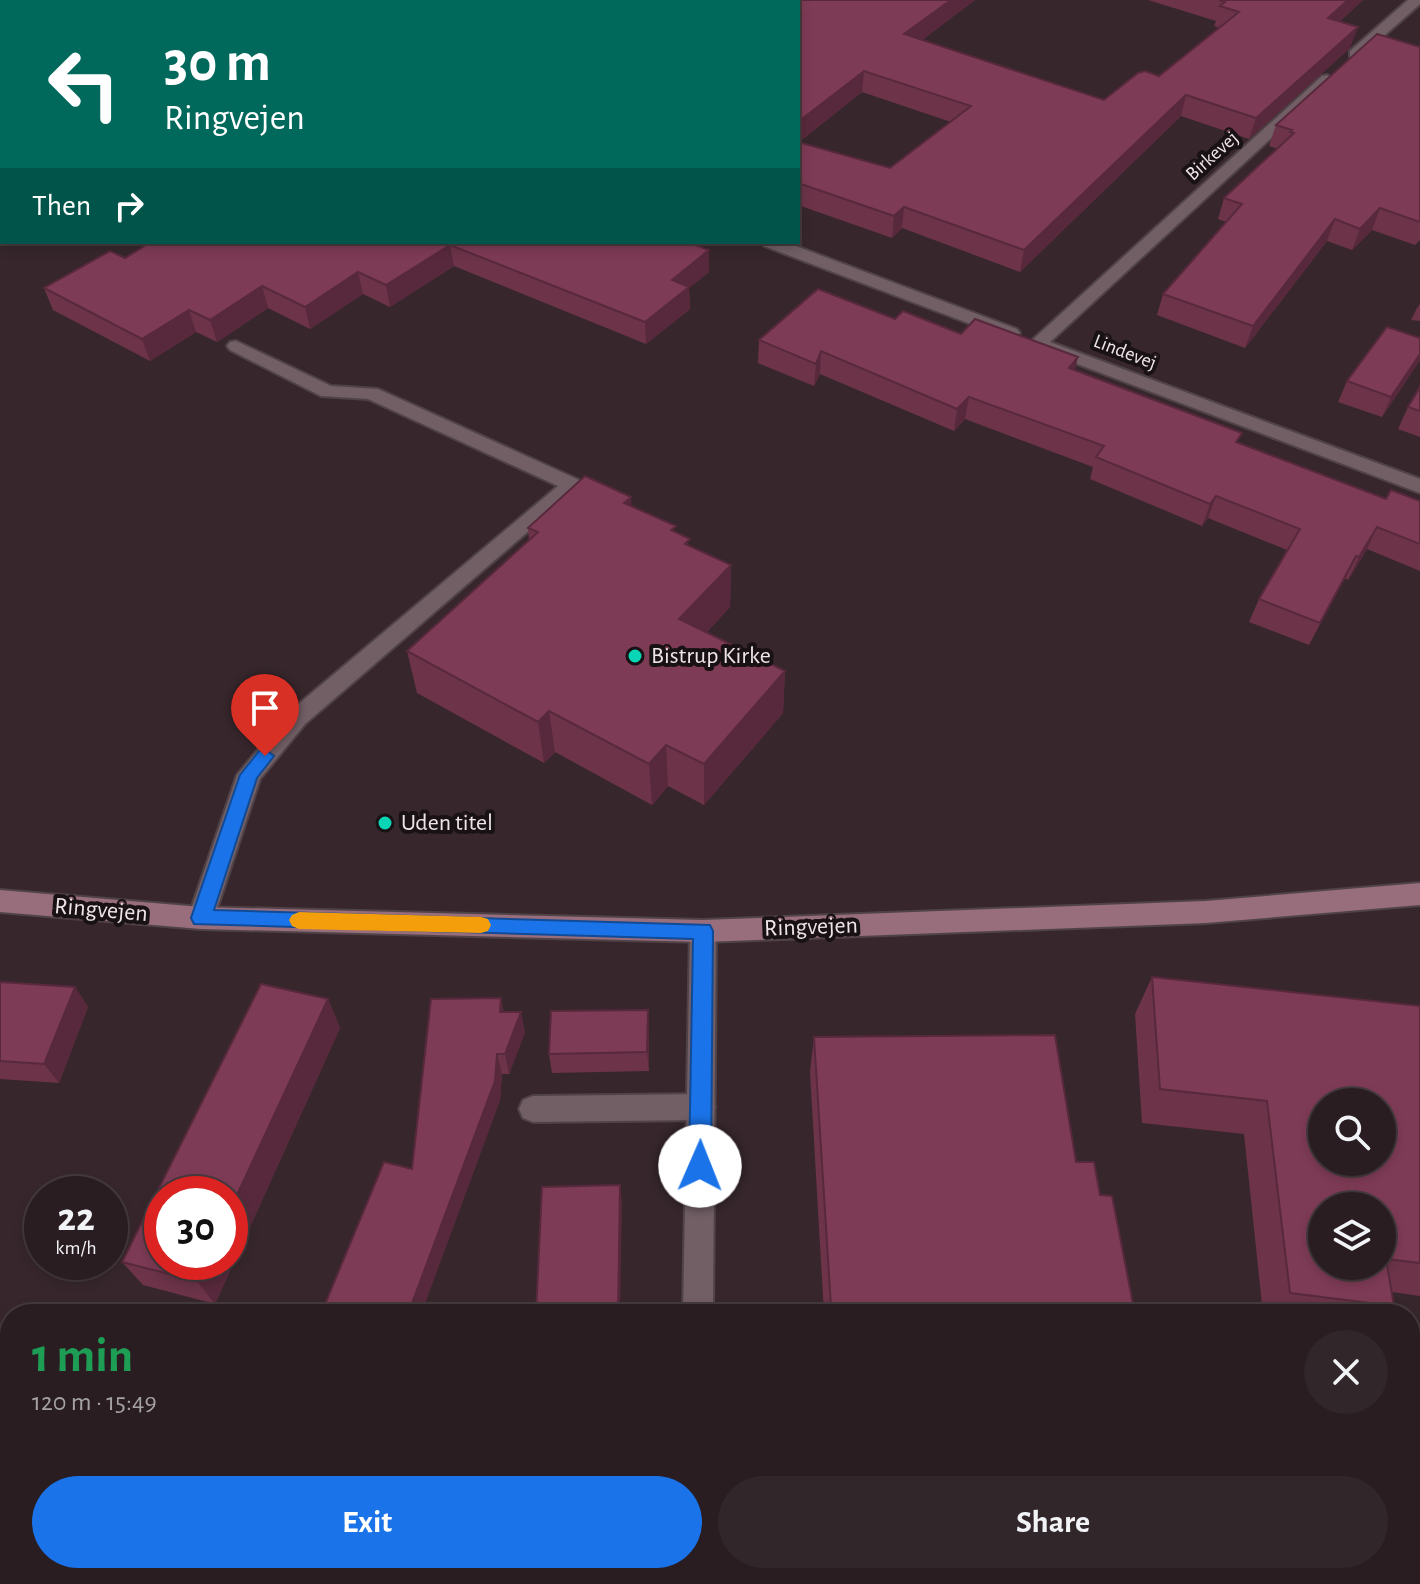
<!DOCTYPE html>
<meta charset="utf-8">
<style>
body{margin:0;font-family:"Alegreya Sans",sans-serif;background:#31262a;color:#f1f3f6;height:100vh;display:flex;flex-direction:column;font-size:30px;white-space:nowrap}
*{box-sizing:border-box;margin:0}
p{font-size:26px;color:#a5a2a5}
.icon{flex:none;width:44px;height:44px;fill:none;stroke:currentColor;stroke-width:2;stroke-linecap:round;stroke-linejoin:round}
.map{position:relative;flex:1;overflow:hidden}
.drawer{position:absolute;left:0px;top:1304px;width:1420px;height:280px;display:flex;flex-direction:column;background:#291d21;border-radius:32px 32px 0 0;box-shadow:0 4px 12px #0003,0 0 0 2px #453b3f}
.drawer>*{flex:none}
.hud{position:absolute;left:0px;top:0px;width:800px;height:244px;box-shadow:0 4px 12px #0003,0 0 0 2px #453b3f;background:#00695c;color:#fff;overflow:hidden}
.fabs{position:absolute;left:1308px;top:1088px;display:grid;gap:16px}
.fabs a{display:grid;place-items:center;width:88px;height:88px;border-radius:50%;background:#291d21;box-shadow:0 4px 12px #0003,0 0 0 2px #453b3f;font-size:40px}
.speed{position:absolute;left:24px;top:1176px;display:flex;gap:16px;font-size:40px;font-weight:700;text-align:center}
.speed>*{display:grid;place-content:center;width:104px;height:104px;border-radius:50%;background:#291d21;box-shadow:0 4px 12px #0003,0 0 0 2px #453b3f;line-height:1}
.speed small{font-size:20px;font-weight:400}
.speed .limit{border:12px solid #d22;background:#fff;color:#111}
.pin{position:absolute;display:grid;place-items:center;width:68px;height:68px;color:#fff;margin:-82px -34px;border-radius:50% 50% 50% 0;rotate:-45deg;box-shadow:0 0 8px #0007}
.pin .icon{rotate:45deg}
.me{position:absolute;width:88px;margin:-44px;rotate:1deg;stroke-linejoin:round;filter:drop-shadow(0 0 6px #0008)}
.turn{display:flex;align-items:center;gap:28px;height:168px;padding:0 32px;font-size:36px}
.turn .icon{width:104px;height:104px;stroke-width:2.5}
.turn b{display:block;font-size:56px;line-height:68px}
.then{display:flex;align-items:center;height:76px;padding:0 32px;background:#0003;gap:16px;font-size:30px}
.round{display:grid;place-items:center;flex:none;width:84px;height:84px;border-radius:42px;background:#31262a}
.head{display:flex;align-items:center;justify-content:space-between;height:136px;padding:0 32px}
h1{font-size:48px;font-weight:700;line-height:60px;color:#1e9e55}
.cta{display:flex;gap:16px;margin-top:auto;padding:16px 32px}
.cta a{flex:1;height:92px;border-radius:48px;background:#1a73e8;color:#fff;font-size:32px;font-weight:700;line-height:92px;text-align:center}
.cta a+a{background:#31262a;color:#f1f3f6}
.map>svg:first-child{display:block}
</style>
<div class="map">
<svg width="1420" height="1584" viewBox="0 0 1420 1584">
<rect width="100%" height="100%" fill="#37272c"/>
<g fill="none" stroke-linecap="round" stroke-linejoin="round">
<!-- lane casing -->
<g stroke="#504347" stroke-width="4">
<path id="lane" d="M236 341 331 386 378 389 579 480 582 485 305 724 260 779 214 918 210 926 201 929 192 926 188 918 237 775 289 712 558 486 368 399 321 396 230 350 227 346 230 342Z
M701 1094 711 1098 715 1107 711 1116 701 1120 533 1122 523 1118 519 1109 523 1100 533 1096Z"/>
</g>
<!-- street casing -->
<g stroke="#504347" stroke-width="4">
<path id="street" d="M1408 0H1420V4L1360 57H1350V51Z
M1327 75 1334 79 1332 82 1050 342 1420 479V493L1032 347 1029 343 1322 76Z
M762 242H785L1017 329 1020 333 1011 338 1005 337 764 246Z
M703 920 712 923 716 931 713 1314H683L690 931 694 923Z
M661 1574H695V1584H661Z"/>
</g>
<!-- secondary casing -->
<g stroke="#504347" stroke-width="4">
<path id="secondary" d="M1420 883V905L1206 923 703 942 201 929 0 912V890L201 907 703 920 1206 901Z"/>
</g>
<!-- lane -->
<use href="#lane" fill="#715f65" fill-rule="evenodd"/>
<!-- street -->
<use href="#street" fill="#715f65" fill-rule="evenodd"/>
<!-- secondary -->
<use href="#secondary" fill="#986d7c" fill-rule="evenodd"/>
</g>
<!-- wall -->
<path fill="#6c3349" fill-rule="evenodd" d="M0 0H975L922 40 1104 100 1159 76 1219 28 1214 26 1216 21 1148 0H1363L1339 22 1350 48 1249 139 1181 116 1020 272 902 228 892 238 798 205V2H2V235L0 236ZM862 92 951 122 890 168 799 142Z
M1420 47V240L1415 245 1372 230 1352 250 1327 241 1245 348 1157 315 1163 294 1226 222 1218 219 1224 198 1278 149 1269 146 1276 125Z
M151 242 689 243 709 250V272L689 288 690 309 646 344 454 266 390 307 363 294 310 329 268 308 217 342 196 332 150 361 53 310 44 288 125 258Z
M1420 304V321L1411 320 1417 308Z
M895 319 961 334 1075 370 1239 443 1386 499 1420 501V571L1367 549 1348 580 1345 578 1309 645 1249 622 1259 599 1287 550 1208 518 1202 526 1090 479 1093 467 965 419 954 431 820 374 814 386 758 363 759 340Z
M1420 338V360L1382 417 1338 402 1347 381Z
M1420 387V437L1398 429 1408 407Z
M631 506 676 532 690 546 731 565 730 607 706 633 785 671 783 713 704 805 668 786 652 805 555 752 544 763 417 693 407 651 529 540 528 528Z
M1152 977 1420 1006V1296L1392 1292 1394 1306 1385 1314H1263L1244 1134 1142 1123 1135 1014Z
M0 982 75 987 88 1007 59 1083 0 1079Z
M328 999 340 1028 215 1304 143 1285 122 1262Z
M648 1010 649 1071 552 1073 549 1054Z
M504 1012 525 1032 509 1074H502L500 1100 421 1314H321L412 1169Z
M814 1037 1076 1162 1100 1195 1133 1304 1126 1314H824L810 1072Z
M847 1574H1410L1420 1584H846Z"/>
<!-- shaded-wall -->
<path fill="#58293c" d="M334 0H357L358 2H330Z
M951 0H975L902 55 904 34Z
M1348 0H1363L1321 38 1328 18Z
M1358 27 1350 48 1249 139 1256 118Z
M864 71 862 92 798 142V122Z
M1186 95 1181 116 1020 272 1024 250Z
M904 207 902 228 892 238 894 216Z
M2 208V235L0 236V209Z
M1380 208 1372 230 1352 250 1360 229Z
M1335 219 1327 241 1245 348 1253 326Z
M450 245 454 266 390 307 386 285Z
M709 250V272L689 288 690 309 646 344 645 322 672 280Z
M358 272 363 294 310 329 305 307Z
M262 286 268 308 217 342 210 320Z
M189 310 196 332 150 361 142 339Z
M821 351 820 374 814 386 816 364Z
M1420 354V360L1382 417 1391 397Z
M1078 357 1073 380 1069 368Z
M969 397 965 419 954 431 957 409Z
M1216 496 1208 518 1202 526 1210 504Z
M631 497 633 540 624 503Z
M1377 527 1367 549 1348 580 1359 557Z
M1356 556 1345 578 1309 645 1320 623Z
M731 565 730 607 680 661 679 619Z
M785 671 783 713 704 805V764Z
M549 711 555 752 544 763 538 722Z
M666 745 668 786 652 805 649 764Z
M75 987 88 1007 59 1083 44 1064Z
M501 998 505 1018 500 1012Z
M328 999 340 1028 215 1304 197 1281 206 1262H230V1210Z
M648 1010 649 1030V1071L647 1052Z
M521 1012 525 1032 509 1074 505 1054Z
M497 1054 502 1074 500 1100 421 1314H408Z
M620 1185 622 1202 620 1314H618Z
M0 1568 25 1584 12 1580 0 1572Z
M218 1574H243L239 1584H214Z"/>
<!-- building -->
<path fill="#7e3b55" stroke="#58293c" stroke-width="2" fill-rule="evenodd" d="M0 0H334L330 2H2V208L0 209Z
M398 0H951L904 34 1104 100 1138 73 1145 71 1159 76 1239 12 1220 6 1225 2 1219 0H1348L1328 18 1358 27 1256 118 1186 95 1024 250 904 207 894 216 798 183V142L890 168 971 106 864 71 798 122V2H405Z
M1377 34 1420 47V222L1380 208 1360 229 1335 219 1253 326 1163 294 1242 204 1224 198 1294 133 1290 132 1292 130 1276 125Z
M151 242H687L709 250 672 280 689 287 645 322 450 245 386 285 358 272 305 307 262 286 210 320 189 310 142 339 44 288 110 251 125 258Z
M818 289 895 319 903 311 961 334 975 319 1078 357 1069 368 1242 433 1236 442 1386 499 1391 490 1420 501V544L1377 527 1359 557 1356 556 1320 623 1259 599 1300 529 1216 496 1210 504 1096 457 1104 446 969 397 957 409 821 351 816 364 759 340Z
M1387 327 1420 338V354L1391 397 1347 381Z
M1420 387V411L1408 407Z
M585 476 631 497 624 503 676 526 671 530 690 539 685 544 731 565 679 619 785 671 704 764 666 745 649 764 549 711 538 722 407 651 538 532 528 528Z
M1152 977 1420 1006V1263L1386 1259 1394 1306 1290 1293 1267 1101 1160 1089ZM1322 1102H1382V1162H1322ZM1322 1206H1382V1266H1322Z
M0 982 75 987 44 1064 0 1061Z
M261 984 328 999 230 1210V1194H162V1262H206L197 1281 122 1262Z
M501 998 500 1012H521L505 1054H497L495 1081 408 1314H321L384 1162 412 1169 431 999Z
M648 1010 647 1052 549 1054 551 1011Z
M1055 1035 1076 1162H1094L1100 1195 1112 1196 1133 1304 831 1306 814 1037Z
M620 1185 618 1314H536L542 1187Z
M1410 1461 1420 1462V1584H852L853 1574H1410Z
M0 1572 12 1580 16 1574H218L214 1584H0Z
M331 1574H488L524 1584H327Z"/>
<!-- route -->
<path fill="#1a73e8" stroke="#114b97" stroke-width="2" d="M265 749 274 756 257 778 214 910 710 925 713 931 711 1166 708 1173 700 1176 693 1173 689 1166 693 939 194 924 191 918 240 775 259 751Z"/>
<!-- slow -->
<path fill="#f59e0b" d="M299 912 481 917 488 919 491 925 488 931 481 933 299 929 292 926 289 920 292 915Z"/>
<!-- markers -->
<g fill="#08d5b5" stroke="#191215" stroke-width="3">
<circle cx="635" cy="656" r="8"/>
<circle cx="385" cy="823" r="8"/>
</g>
<g text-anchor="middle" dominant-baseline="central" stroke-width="8" stroke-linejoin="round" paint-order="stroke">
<!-- far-street labels -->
<g font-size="20" fill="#efe4e7" stroke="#191215">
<text transform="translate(1212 156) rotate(-42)">Birkevej</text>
<text transform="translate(1125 352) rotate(21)">Lindevej</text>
</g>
<!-- poi labels -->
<g font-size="24" fill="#efe4e7" stroke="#191215" text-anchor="start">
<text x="651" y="656">Bistrup Kirke</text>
<text x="401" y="823">Uden titel</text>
</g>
<!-- street labels -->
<g font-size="24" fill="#efe4e7" stroke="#191215">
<text transform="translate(101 910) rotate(5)">Ringvejen</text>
<text transform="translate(811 927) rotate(-2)">Ringvejen</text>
</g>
</g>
</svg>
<div class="fabs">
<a><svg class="icon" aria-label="search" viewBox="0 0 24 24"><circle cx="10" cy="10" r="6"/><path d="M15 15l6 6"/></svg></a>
<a><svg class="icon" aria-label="layers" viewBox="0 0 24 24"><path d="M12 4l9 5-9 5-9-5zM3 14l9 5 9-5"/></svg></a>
</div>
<div class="speed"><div>22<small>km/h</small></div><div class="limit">30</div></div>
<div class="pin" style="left:265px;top:756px;background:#d93025"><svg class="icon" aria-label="arrive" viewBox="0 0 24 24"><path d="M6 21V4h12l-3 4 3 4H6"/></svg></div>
<svg class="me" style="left:700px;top:1166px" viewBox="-20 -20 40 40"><circle r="19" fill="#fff"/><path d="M0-13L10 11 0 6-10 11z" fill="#1a73e8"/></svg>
<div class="hud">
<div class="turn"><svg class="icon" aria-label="left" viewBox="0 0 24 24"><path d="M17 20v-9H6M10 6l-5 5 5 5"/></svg><div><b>30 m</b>Ringvejen</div></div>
<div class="then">Then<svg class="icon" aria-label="right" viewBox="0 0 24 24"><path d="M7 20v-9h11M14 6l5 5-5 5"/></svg></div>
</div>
<section class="drawer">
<div class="head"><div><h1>1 min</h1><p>120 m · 15:49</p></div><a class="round"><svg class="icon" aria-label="close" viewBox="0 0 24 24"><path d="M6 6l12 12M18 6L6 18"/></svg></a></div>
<div class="cta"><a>Exit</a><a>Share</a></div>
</section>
</div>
